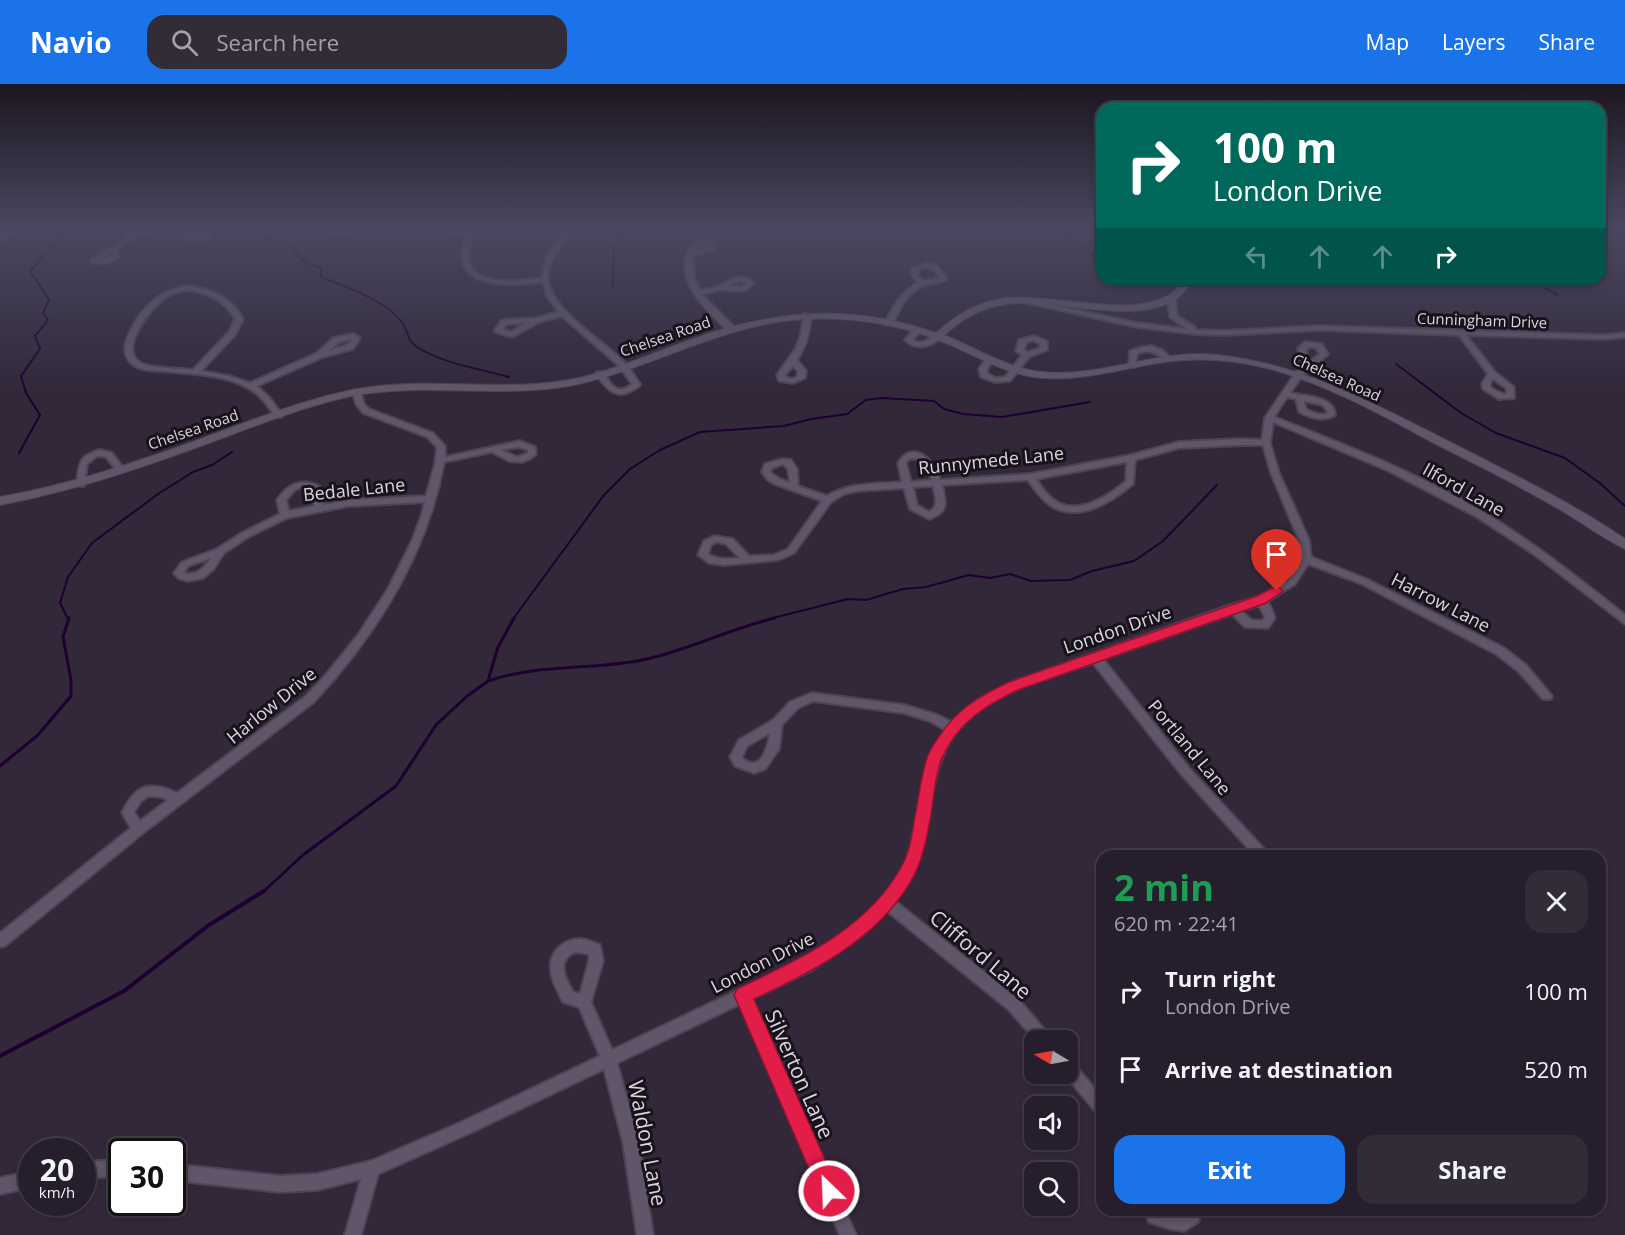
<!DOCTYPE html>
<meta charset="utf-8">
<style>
body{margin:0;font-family:"Open Sans",sans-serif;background:#322b38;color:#f1f3f6;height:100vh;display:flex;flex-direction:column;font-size:22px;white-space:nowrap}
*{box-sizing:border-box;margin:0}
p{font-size:20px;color:#a4a2a9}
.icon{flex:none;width:33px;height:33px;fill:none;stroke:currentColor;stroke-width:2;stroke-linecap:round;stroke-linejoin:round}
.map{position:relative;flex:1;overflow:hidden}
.drawer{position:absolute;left:1096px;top:766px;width:510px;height:366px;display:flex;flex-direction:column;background:#261e2c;border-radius:18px;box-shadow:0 3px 9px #0003,0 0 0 2px #423c48}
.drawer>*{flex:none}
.top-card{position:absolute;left:1096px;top:18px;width:510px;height:183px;border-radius:18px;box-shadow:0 3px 9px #0003,0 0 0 2px #423c48;background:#00695c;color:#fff;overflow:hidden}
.needle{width:39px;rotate:280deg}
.tools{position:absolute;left:1024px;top:946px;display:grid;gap:12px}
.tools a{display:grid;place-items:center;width:54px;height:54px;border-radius:12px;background:#261e2c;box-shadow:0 3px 9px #0003,0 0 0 2px #423c48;font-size:30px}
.speed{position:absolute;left:18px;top:1054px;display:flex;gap:12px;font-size:30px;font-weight:700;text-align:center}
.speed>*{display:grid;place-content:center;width:78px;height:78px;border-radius:50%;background:#261e2c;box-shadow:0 3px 9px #0003,0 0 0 2px #423c48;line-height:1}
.speed small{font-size:15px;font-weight:400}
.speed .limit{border:3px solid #111;border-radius:9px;background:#fff;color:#111}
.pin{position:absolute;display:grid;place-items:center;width:51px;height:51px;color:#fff;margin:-62px -26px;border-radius:50% 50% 50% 0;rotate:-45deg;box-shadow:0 0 6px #0007}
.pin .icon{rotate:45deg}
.me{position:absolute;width:66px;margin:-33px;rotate:336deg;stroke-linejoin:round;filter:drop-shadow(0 0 4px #0008)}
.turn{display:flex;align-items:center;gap:21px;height:126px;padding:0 18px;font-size:27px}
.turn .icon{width:78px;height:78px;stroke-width:2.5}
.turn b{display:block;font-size:42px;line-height:51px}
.lanes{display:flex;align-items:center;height:57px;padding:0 18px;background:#0003;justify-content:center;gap:30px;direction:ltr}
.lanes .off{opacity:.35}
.round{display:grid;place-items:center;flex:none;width:63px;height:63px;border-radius:18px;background:#322b38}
.headline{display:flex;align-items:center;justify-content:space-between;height:102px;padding:0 18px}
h1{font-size:36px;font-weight:700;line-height:45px;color:#1e9e55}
.cta{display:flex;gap:12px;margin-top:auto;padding:12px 18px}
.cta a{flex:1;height:69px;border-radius:18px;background:#1a73e8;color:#fff;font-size:24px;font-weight:700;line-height:69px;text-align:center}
.cta a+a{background:#322b38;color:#f1f3f6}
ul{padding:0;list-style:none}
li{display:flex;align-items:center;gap:18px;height:78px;padding:0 18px}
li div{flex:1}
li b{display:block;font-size:22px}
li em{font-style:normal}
header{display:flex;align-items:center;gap:36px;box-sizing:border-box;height:84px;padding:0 30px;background:#1a73e8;color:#fff}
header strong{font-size:28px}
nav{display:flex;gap:33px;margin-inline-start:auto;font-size:21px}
.search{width:420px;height:54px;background:#322b38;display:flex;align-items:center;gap:15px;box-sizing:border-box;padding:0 21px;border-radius:18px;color:#a4a2a9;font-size:22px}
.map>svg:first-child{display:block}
</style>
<header>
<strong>Navio</strong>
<div class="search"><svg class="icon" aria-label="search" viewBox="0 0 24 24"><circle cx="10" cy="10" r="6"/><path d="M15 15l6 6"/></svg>Search here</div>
<nav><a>Map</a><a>Layers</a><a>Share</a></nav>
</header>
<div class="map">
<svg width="1625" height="1151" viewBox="0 0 1625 1151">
<rect width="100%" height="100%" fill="#32283a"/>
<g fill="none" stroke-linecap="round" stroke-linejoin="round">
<!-- stream-far2 -->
<path stroke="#1e0030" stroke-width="2" d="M257 144 268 155 287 159 306 179 321 184V193C344 202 386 217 401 237 408 245 406 256 417 263 444 280 480 285 509 293
M1060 144 1102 178
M1602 144 1625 150
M1528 195 1558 211
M1320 202 1328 195
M613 203 614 162 627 144
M1396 280 1461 329 1496 349 1565 374 1601 400 1625 422
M19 369 40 331 26 309 21 292 40 265 35 252 48 236 43 229 49 216 30 187 68 144
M68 535 60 519 68 493 92 459 158 410 193 388 212 381 232 368
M513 535 604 411 630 385 660 366 700 348 784 342 811 335 847 330 866 316 882 314 934 317 944 325 963 330 1002 333 1090 318
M769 535 848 515 866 516 903 505 926 503 969 491 990 494 1010 490 1031 497 1070 496 1092 487 1134 477 1163 457 1217 401"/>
<!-- stream-far1 -->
<path stroke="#1e0030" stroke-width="3" d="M488 597C538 579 595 587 647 575 691 565 732 544 775 534
M0 682 38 651 71 612V596L63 553 69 534
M263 808 303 771 396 702 436 641 466 613 488 597 498 563 514 534"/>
<!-- stream -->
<path stroke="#1e0030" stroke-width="4" d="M0 972 124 907 209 841 264 807"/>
<!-- minor casing -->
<g stroke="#4c4453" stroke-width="4">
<path id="minor" d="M118 144H125L133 150 150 144H159L134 154 118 164V173C110 180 101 182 91 178V176L128 153ZM112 168 110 173 98 177Z
M189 144H197L212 151 205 157 187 156 186 155 191 146ZM196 148 205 152 193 153Z
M314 144 344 146 364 144 344 150 317 146Z
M450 144H456V145L467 150 469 144H475C472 155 467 165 469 177 474 203 522 197 542 194L547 171 568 144H574C564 159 549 173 548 192 547 224 603 256 623 277 630 284 635 293 640 300L639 302C619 318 608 308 596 290L597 288H603C611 301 617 312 632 300L619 282 562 232 539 238 512 253 496 248 495 246 502 236 536 234 559 228 547 212 543 198C510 202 448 207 465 154L450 147ZM526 239 511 248 503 245 507 240Z
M708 155 718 160 713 166 693 172 694 193 700 206C706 205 713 204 719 202 731 195 742 188 754 199L745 207 720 206 702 210 734 243V247H728C710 229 676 200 687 170 689 166 692 161 695 158ZM707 159 711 161 709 164 695 167 699 161ZM739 197 747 199 743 203 727 202Z
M926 179 937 182 947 195C941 199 932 199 925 201 906 208 900 225 892 241H886L885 239C893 223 901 207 918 199L912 192 911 185ZM926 183 933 185 940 194 923 197 918 192V186Z
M187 202C209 204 232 213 243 235L235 251 201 287 229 292 250 299 317 269 333 254 353 250 360 254 353 265 323 273 257 302 269 313 282 331 281 333H275C270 325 265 317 258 311 234 290 192 290 162 287 152 287 138 286 131 279 118 266 129 249 136 237 148 217 164 206 187 202ZM187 206C206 208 226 217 235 235L229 248 193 286C179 284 148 285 138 277 120 262 152 223 165 214 172 209 179 208 187 206ZM352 255 347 261 330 266 339 258Z
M1171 212 1175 214 1177 232 1195 243V246L1223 247 1319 242 1603 251 1625 249V253L1603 255 1466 251 1495 288 1514 303V314L1499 315 1483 305 1482 300 1488 290 1459 251 1319 246 1223 251 1195 250 1137 243 1019 217 1023 215 1137 239 1187 245 1170 233 1167 214ZM1493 295 1506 304 1507 310H1503L1491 304 1490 300Z
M804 230 811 232C810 249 806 262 797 276L806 287 805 294 793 299 779 297 777 291 796 264 801 250ZM793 282 798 287 797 293 792 295 785 293V291Z
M914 244 921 246 913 256C922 261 928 256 935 250L942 252C931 263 917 267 905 256Z
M1034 252 1047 257V266L1029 273 1010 297 995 298 981 293 979 285 986 275H989L993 277 987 285 988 290 996 294 1005 293 1022 271 1016 267 1019 256ZM1033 256 1040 260 1039 265 1027 268 1024 266 1026 259Z
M1305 258 1322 260 1328 270 1302 292 1290 309C1304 312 1335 312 1335 331 1323 338 1311 334 1299 328L1296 315 1287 313 1274 333C1346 361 1418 389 1485 429 1534 459 1580 495 1625 531V540L1535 471 1477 433 1389 387 1273 338 1270 359 1279 389 1309 456 1311 473 1366 495 1504 564 1526 581 1552 612 1551 615H1543L1518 587 1496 570 1360 499 1308 480 1295 500 1268 517 1275 534 1268 544 1245 543 1232 530 1103 575 1189 684 1267 768 1269 772H1255L1181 690 1093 579C1041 597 970 612 945 667 936 685 933 705 930 725 924 759 917 789 895 817L1019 916 1050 952 1052 957H1036L1009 926 887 827 852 858 810 887 752 915 856 1151H840L740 920 617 979 639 1058 653 1151H637L623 1058 604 985 474 1047 378 1090 361 1151H345L361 1095 317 1106 280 1108 172 1096V1080L280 1092 317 1090 371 1077 464 1037 600 972 579 923 563 918C558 908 552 898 551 887 548 869 563 854 582 855 588 856 594 859 600 861L603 877 591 918 612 966C655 946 698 925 740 905 799 877 870 846 903 785 910 770 913 753 916 736 921 705 927 673 945 646L930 637 904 629 813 617 798 624 782 641 779 665 765 685 754 689 735 682 730 673 739 656 773 636 790 618 812 609 904 621 937 631 952 638 970 622 1010 599 1228 522 1258 513 1289 496 1301 475 1299 456 1271 389 1263 361H1241L1179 364 1135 376 1133 400C1112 418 1077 440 1050 421 1041 415 1034 405 1028 396L942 401C946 419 949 428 929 435L910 425 904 404 856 407 844 410 831 418 794 469 778 476 724 481 709 479 698 471 704 457 714 452 733 455 749 472 774 471 788 465 822 417 775 400 768 396 762 388 765 380 783 375 791 376 797 385 798 402 827 412C850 398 876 400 902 398L898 379C913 354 935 377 940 396L1030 390 1131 371 1179 358 1241 355 1262 356 1265 334 1296 288 1303 283 1298 265ZM1310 263 1316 264 1320 270 1309 278 1306 266ZM1304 317 1322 321 1327 326V330C1319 331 1313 329 1306 325ZM913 374 923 379 932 396 911 398 906 379 908 376ZM1127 378 1126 397C1110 411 1081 430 1059 419 1049 414 1042 404 1036 395ZM783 380 788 385 790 399 778 394 770 388 772 384ZM933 402C935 412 940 422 929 428L917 421 913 403ZM716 458 726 460 740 474C729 475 718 476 708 470L711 461ZM1259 521 1265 533 1262 537 1252 536 1241 527ZM770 649C769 657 764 679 753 679 750 679 746 677 743 675L742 673 747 662ZM575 868 589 870V877L580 910 573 908C565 894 556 876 575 868Z
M1151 262 1162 266 1171 274 1167 276C1155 270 1151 264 1137 270L1135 283H1129L1130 267 1142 263Z
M354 306H360L364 320 369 325 433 349 445 362V373L520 357 535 363 536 370 530 375 522 378 509 377 492 368 444 378C427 471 377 550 314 618L143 749 5 862 0 863V849L131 744 122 729C135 701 149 696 177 709L306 612 324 593 358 551 388 505 412 457 421 433 425 418 349 422 287 434 248 453 224 469 213 486 203 494 188 497 178 494 174 489 182 478 217 465 242 449 280 430 277 416C287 401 301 393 319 402L323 421 349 416 426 412 435 380 437 363 427 353 363 329 356 320 353 308ZM519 363 528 366V369L517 373 501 366ZM301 403 312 405 314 422 289 427 286 416 295 406ZM211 474C204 484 197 492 184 489L188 482ZM148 712 161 713 168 716 140 737 134 728 141 717Z
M100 366 112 369 125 386 121 389 118 388 106 373 97 372 87 380 84 402H78L77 400C79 380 78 372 100 366Z
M1068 977 1073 979 1102 1013V1031L1097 1029 1064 990H1068Z
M122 1076V1092L82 1094V1078Z
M32 1087V1103L0 1110V1094Z
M1144 1126H1162L1181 1131 1185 1126H1201L1198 1138 1184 1147 1170 1145 1149 1138Z"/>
</g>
<!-- tertiary casing -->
<g stroke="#4c4453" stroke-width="2">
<path id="tertiary" d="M17 144H27L0 158V152Z
M1184 195H1193C1189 201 1184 209 1179 213 1133 246 1048 209 996 222 977 226 959 238 944 251 976 264 1007 284 1042 288 1101 294 1158 264 1218 271 1304 280 1378 322 1454 360 1512 390 1571 418 1625 455V465C1600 453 1576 434 1552 421 1512 398 1471 378 1430 357 1380 330 1329 302 1274 286 1241 277 1206 273 1172 277 1130 282 1088 297 1044 294 1009 292 979 273 948 260 904 241 853 232 805 235 727 239 658 281 583 299 507 317 429 297 352 312 300 323 248 345 198 363 133 387 68 408 0 421V413C67 401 131 380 195 357 247 338 299 317 352 306 427 291 505 310 579 294 617 285 653 269 690 256 773 226 852 219 936 249 956 231 979 217 1005 214 1051 209 1135 236 1172 209 1177 206 1181 199 1184 195Z"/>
</g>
<!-- minor -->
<use href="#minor" fill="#605569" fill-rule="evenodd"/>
<!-- tertiary -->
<use href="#tertiary" fill="#605569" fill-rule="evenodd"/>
</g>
<!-- sky -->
<linearGradient id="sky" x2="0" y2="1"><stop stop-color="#1c1620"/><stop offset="0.47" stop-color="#494860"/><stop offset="1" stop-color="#494860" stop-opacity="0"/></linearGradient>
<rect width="1625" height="305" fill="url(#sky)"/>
<!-- route -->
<path fill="#e11d48" stroke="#92132f" stroke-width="1.5" d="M1277 502 1283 507 1266 519 1018 606C986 621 957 639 942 674 934 692 934 717 930 736 926 758 922 778 911 797 877 856 813 887 754 915L839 1107 836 1115 829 1118 822 1115 734 911 737 905C797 876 866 846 900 785 910 769 912 751 915 732 919 713 921 692 927 674 929 667 934 660 938 654 956 626 979 612 1009 598L1257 512Z"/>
<g text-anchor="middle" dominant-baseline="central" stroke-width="6" stroke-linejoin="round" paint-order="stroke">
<!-- far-street labels -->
<g font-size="15" fill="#dbd5e1" stroke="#18131b">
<text transform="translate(1482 236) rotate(2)">Cunningham Drive</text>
<text transform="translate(665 252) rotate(-19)">Chelsea Road</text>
<text transform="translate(1337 293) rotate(24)">Chelsea Road</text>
<text transform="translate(193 345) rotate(-19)">Chelsea Road</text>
</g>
<!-- street labels -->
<g font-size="18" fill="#dbd5e1" stroke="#18131b">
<text transform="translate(991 376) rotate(-6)">Runnymede Lane</text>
<text transform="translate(354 405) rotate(-6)">Bedale Lane</text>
<text transform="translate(1464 405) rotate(29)">Ilford Lane</text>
<text transform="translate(1441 518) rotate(27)">Harrow Lane</text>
<text transform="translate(1117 545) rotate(-19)">London Drive</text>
<text transform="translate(271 621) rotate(-39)">Harlow Drive</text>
<text transform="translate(1190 663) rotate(50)">Portland Lane</text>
<text transform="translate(762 878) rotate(-27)">London Drive</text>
</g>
<!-- near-street labels -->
<g font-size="21" fill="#dbd5e1" stroke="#18131b">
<text transform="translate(981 870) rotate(40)">Clifford Lane</text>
<text transform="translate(800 990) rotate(66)">Silverton Lane</text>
<text transform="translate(648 1059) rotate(79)">Waldon Lane</text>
</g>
</g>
</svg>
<div class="tools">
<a><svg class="needle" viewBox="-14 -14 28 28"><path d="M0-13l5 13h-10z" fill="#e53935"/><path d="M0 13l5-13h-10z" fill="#a4a2a9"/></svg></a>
<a><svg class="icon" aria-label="sound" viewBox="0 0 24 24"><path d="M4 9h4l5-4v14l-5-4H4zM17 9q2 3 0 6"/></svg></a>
<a><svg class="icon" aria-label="search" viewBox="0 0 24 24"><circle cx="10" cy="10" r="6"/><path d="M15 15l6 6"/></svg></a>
</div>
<div class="speed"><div>20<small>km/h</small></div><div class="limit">30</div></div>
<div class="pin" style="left:1277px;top:507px;background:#d93025"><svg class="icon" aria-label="arrive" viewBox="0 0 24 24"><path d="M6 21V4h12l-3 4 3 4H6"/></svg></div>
<svg class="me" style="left:829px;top:1107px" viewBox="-20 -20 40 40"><circle r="17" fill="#e11d48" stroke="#fff" stroke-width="3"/><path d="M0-11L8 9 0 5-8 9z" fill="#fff"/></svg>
<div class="top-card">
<div class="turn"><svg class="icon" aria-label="right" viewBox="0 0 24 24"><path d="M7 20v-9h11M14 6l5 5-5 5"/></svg><div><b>100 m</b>London Drive</div></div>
<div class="lanes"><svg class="icon off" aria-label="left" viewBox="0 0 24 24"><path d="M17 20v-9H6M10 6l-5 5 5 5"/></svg><svg class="icon off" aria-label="ahead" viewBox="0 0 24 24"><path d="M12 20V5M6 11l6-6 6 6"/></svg><svg class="icon off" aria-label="ahead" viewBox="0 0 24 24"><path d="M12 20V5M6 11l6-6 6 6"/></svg><svg class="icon" aria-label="right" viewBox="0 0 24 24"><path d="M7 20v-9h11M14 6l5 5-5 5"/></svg></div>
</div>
<section class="drawer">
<div class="headline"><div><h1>2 min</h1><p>620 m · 22:41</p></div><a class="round"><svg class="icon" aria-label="close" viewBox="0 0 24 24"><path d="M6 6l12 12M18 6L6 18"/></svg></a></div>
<ul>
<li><svg class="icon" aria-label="right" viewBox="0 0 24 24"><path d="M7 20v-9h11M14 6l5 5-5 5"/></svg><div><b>Turn right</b><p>London Drive</p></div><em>100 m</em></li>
<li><svg class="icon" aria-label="arrive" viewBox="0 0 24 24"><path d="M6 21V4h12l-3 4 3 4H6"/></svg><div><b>Arrive at destination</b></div><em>520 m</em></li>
</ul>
<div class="cta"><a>Exit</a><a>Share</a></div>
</section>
</div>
